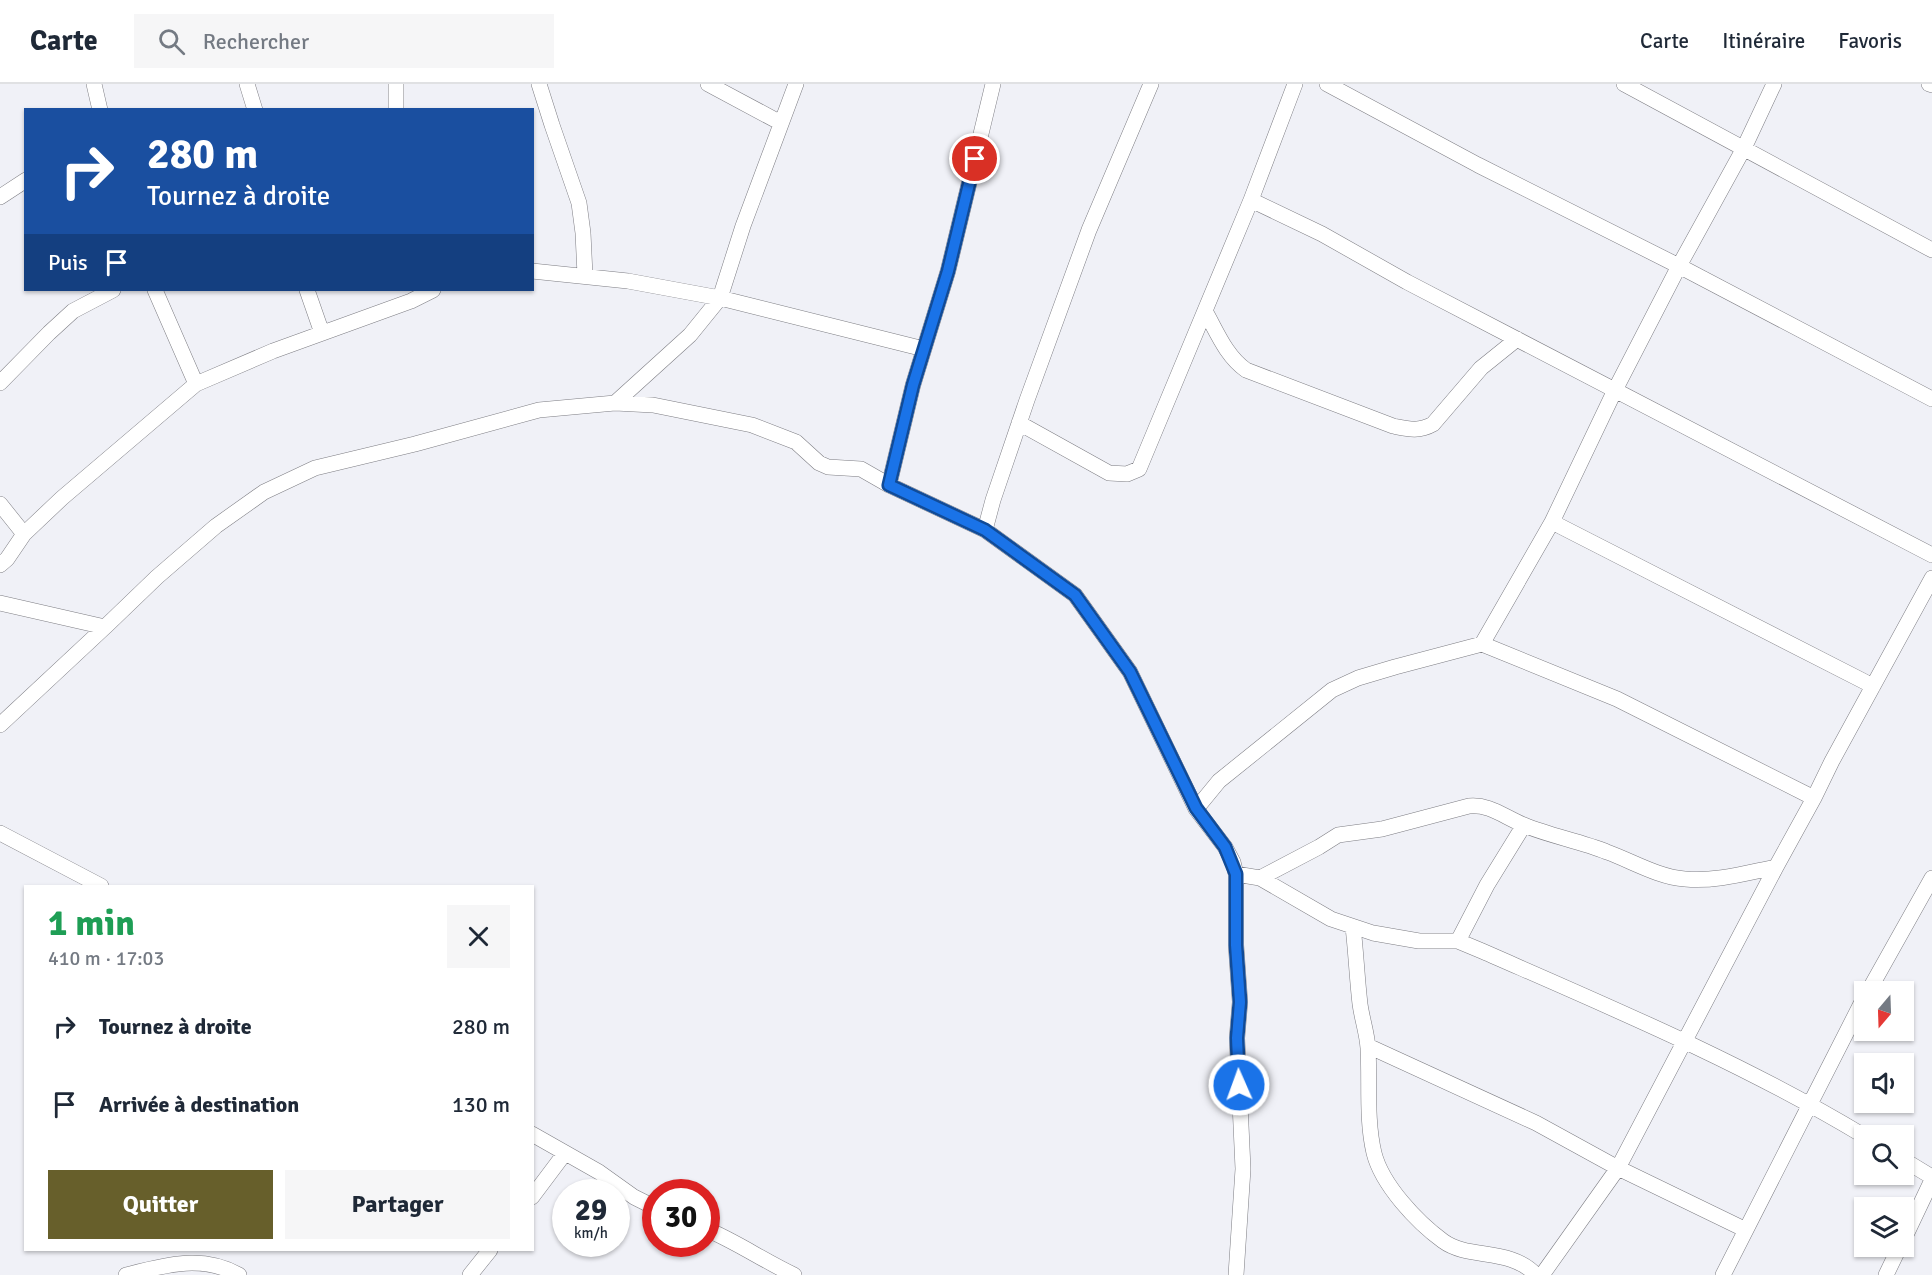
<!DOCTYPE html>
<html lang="fr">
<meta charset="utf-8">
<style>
body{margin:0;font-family:Signika,sans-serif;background:#f6f6f7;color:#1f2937;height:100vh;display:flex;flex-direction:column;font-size:22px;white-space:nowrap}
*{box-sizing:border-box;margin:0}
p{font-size:20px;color:#747a83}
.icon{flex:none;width:33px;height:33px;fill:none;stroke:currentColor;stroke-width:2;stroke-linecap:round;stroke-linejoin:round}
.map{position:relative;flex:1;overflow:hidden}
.side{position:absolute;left:24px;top:801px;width:510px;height:366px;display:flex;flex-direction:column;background:#fff;border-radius:0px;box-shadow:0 2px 4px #0004}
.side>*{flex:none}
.hud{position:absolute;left:24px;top:24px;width:510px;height:183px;border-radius:0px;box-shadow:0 2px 4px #0004;background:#1a4fa0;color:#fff;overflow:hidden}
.needle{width:39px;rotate:199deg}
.fabs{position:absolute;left:1854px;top:897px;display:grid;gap:12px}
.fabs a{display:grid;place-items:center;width:60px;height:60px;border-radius:0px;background:#fff;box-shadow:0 2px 4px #0004;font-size:30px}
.speed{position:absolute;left:552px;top:1095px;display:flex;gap:12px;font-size:30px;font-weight:700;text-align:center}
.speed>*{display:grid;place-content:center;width:78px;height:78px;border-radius:50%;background:#fff;box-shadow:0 2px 4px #0004;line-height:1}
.speed small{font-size:15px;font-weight:400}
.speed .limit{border:9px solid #d22;background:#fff;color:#111}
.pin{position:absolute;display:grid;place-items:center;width:51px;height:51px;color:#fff;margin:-26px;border:3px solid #fff;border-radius:50%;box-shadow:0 2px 6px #0007}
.me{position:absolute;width:66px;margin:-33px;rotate:358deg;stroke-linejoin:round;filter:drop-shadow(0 0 4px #0008)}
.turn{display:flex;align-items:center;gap:21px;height:126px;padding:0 24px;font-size:27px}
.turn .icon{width:78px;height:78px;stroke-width:2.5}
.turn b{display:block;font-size:42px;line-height:51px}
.then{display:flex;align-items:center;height:57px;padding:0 24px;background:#0003;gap:12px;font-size:22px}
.round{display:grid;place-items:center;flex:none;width:63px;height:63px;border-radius:0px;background:#f6f6f7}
.summary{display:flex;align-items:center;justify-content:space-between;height:102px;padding:0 24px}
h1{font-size:36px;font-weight:700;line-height:45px;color:#1e9e55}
.primary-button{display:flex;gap:12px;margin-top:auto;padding:12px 24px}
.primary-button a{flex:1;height:69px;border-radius:0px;background:#675f2b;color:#fff;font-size:24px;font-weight:700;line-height:69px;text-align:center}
.primary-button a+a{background:#f6f6f7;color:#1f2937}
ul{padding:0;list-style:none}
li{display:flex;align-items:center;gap:18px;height:78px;padding:0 24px}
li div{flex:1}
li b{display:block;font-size:22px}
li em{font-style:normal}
header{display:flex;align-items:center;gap:36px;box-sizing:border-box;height:84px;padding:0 30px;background:#fff;border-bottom:2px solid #e0e1e3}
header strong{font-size:28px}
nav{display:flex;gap:33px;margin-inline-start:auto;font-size:21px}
.search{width:420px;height:54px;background:#f6f6f7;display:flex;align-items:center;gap:15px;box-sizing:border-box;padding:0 21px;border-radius:0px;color:#747a83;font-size:22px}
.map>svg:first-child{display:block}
</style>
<header>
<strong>Carte</strong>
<div class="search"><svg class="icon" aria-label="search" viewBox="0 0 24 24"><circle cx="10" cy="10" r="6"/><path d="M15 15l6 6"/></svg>Rechercher</div>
<nav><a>Carte</a><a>Itinéraire</a><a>Favoris</a></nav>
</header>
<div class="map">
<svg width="1932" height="1191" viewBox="0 0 1932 1191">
<rect width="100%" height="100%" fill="#f0f1f7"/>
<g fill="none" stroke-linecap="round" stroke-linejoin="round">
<!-- street casing -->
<g stroke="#7d7d83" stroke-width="16">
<path id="street" d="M94 0 100 26
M247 0 255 26
M396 0V26
M539 0 552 41 579 119 583 149 585 191
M708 0 781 39
M1327 0 1478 81 1679 182 1932 315
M1624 0 1932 166
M1929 0 1932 1
M0 113 26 96
M1251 116 1322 150 1407 198 1932 471
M532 187 628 197 720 214 924 265
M155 206 196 300
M307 206 322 249
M1205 227C1217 248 1226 272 1246 286L1393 342C1408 345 1419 348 1433 340L1481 284 1517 255
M0 299 49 249 73 227 113 206
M615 319 690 251 720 214 743 142 796 0
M1019 339 1109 389 1127 390 1139 385 1251 116 1295 0
M889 401 913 301 948 187 993 0
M0 420 24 450
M1552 438 1873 602
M985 446 993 416 1027 316 1089 146 1151 0
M0 481 7 475 24 450 62 414 196 300 273 267 411 217 433 206
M0 519 105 543 157 493 216 442 264 408 315 384 415 360 539 326 615 319 653 321 752 341 796 358 819 379 828 383 861 385 889 401 985 446 1075 511 1130 588 1196 725 1225 763 1233 778 1236 790V861L1240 918 1237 954 1243 1085 1236 1191
M1482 560 1552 438 1615 306 1679 182 1744 64 1774 0
M0 641 105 543
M1196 725 1219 697 1332 606 1358 594 1395 583 1482 560 1617 615 1814 714
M0 749 101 802
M1236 790 1260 794 1331 835 1373 849 1419 857H1458L1482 867C1612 924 1743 979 1864 1052
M1260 794 1319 763 1338 751 1382 745 1469 722C1490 720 1504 733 1524 741 1550 752 1580 757 1607 768 1632 777 1658 793 1685 795 1715 798 1746 789 1776 783
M1353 843C1356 868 1357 894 1360 920 1362 935 1367 949 1368 964 1370 999 1366 1035 1374 1069 1382 1101 1417 1138 1443 1157 1469 1176 1510 1163 1536 1191
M1458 857 1487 801 1524 741
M1868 908 1932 794
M1368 962 1536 1039 1618 1084 1746 1146
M532 1050 599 1088 634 1113 656 1124
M1904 1076 1932 1093
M532 1113 565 1069
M706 1145C737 1158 764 1177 794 1191
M1904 1155 1932 1096
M126 1191C165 1181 202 1170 239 1191
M470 1191 490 1166
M1542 1191 1618 1084 1776 783 1814 714 1832 677 1932 494
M1723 1191 1864 914
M1886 1191 1900 1162"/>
</g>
<!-- street -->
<use href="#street" stroke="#fff" stroke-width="15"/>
</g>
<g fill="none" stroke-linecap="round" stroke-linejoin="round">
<!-- route casing -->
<g stroke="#114b97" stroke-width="15">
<path id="route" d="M975 75 948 187 913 301 889 401 985 446 1075 511 1130 588 1196 724 1225 763 1236 790V861L1240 918 1237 954 1239 1001"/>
</g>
<!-- route -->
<use href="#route" stroke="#1a73e8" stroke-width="10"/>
</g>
</svg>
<div class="fabs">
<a><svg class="needle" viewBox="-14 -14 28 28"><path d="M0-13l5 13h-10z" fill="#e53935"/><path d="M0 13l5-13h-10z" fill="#747a83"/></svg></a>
<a><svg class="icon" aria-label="sound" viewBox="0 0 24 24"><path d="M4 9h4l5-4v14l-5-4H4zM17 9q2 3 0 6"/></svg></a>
<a><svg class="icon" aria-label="search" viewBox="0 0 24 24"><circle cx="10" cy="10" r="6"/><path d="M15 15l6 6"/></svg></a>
<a><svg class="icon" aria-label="layers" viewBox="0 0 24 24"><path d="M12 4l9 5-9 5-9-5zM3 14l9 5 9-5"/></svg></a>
</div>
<div class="speed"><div>29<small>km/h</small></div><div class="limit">30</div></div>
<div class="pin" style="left:975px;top:75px;background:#d93025"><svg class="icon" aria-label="arrive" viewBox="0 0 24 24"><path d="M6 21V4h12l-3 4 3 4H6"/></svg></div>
<svg class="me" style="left:1239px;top:1001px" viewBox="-20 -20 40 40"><circle r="17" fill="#1a73e8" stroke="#fff" stroke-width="3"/><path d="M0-11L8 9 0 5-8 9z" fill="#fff"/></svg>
<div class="hud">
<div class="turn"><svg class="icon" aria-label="right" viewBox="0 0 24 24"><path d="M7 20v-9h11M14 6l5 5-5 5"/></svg><div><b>280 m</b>Tournez à droite</div></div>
<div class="then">Puis<svg class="icon" aria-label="arrive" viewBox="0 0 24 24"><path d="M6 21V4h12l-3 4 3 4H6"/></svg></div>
</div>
<section class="side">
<div class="summary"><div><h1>1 min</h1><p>410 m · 17:03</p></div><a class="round"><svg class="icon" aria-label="close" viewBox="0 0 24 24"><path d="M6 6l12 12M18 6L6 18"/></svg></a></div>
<ul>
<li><svg class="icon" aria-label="right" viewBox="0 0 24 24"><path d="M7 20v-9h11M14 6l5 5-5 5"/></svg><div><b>Tournez à droite</b></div><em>280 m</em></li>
<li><svg class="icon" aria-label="arrive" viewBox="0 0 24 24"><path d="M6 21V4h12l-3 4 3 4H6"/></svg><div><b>Arrivée à destination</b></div><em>130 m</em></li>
</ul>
<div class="primary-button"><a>Quitter</a><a>Partager</a></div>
</section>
</div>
